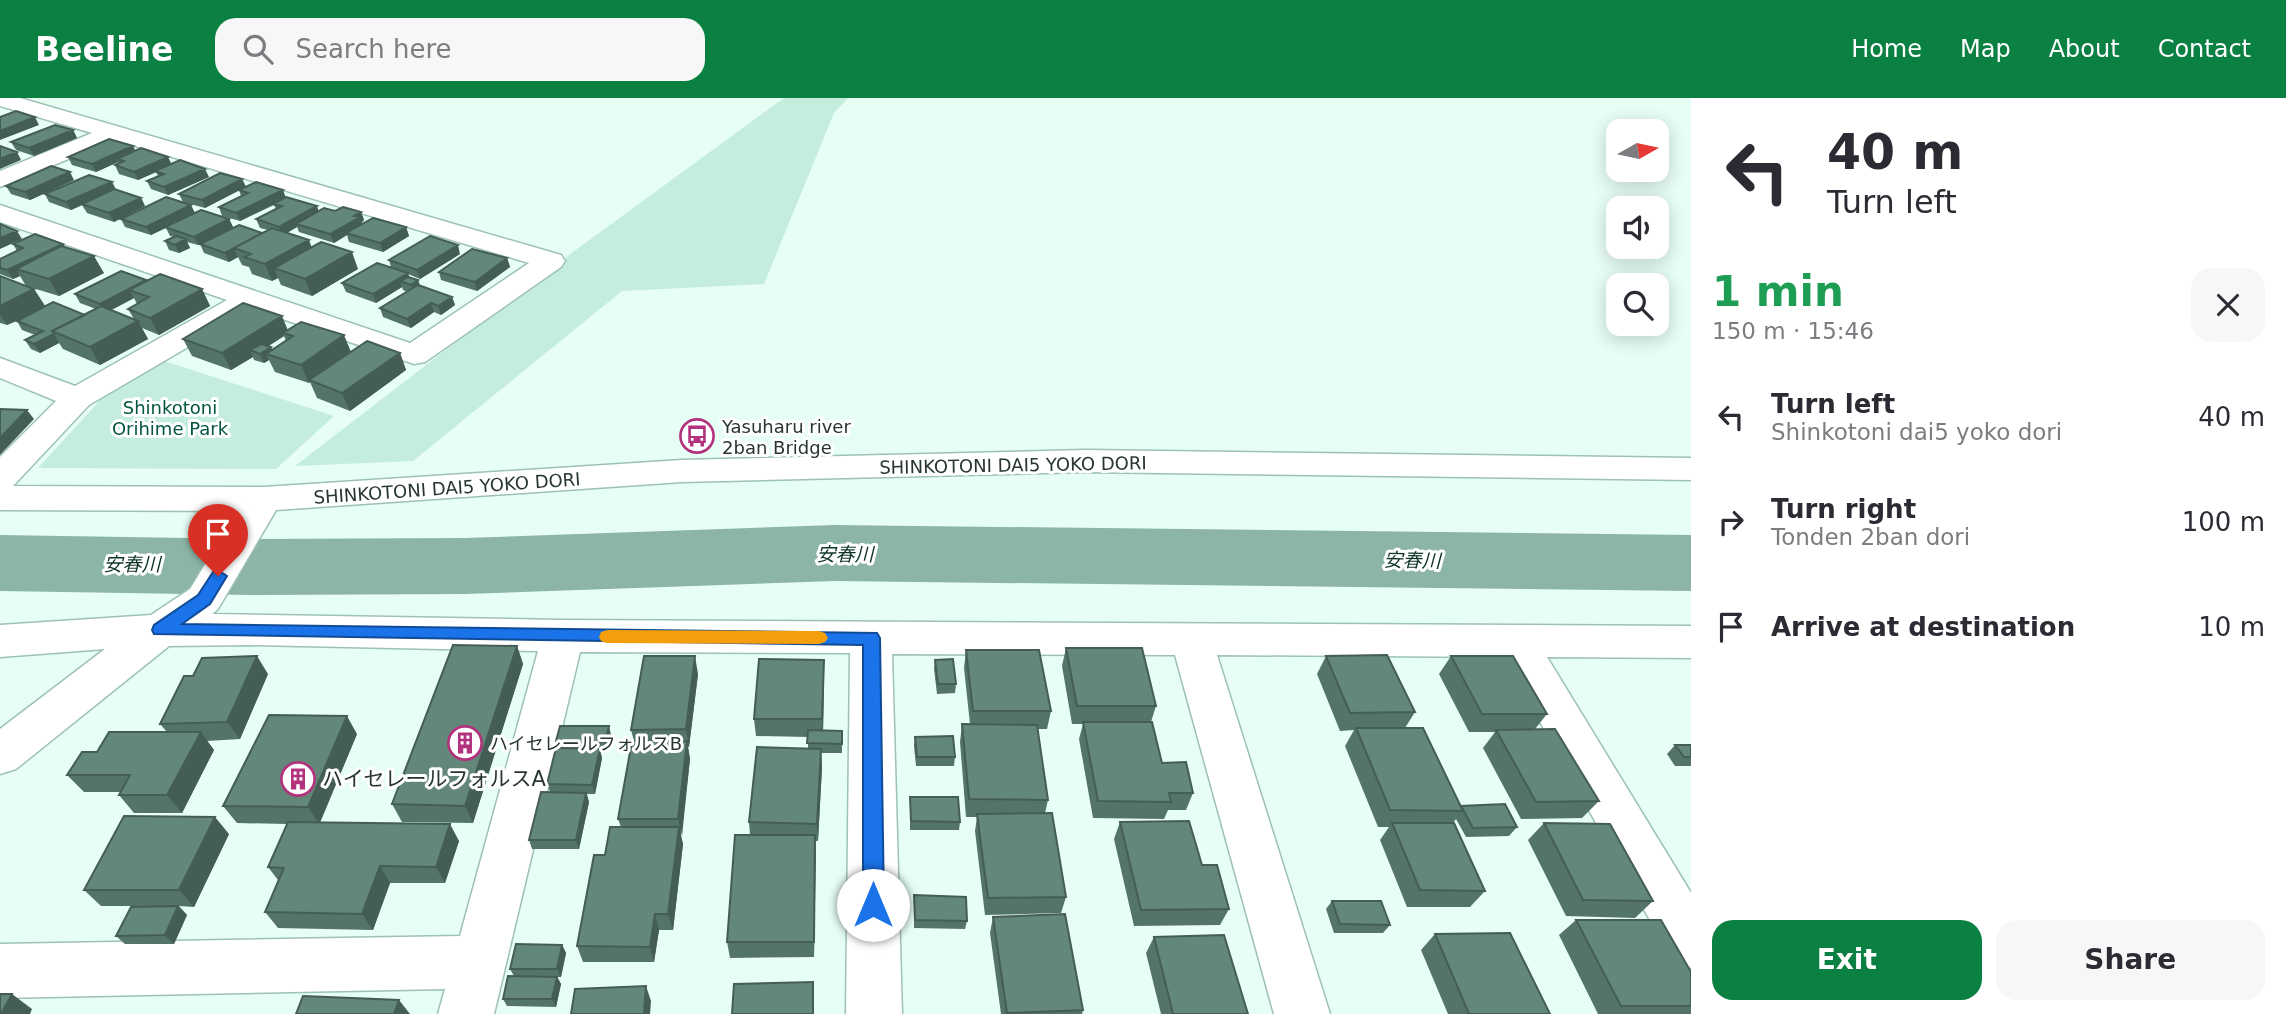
<!DOCTYPE html>
<meta charset="utf-8">
<style>
body{margin:0;font-family:"DejaVu Sans","Noto Sans JP",sans-serif;background:#f7f7f7;color:#2b2b33;height:100vh;display:flex;flex-direction:column;font-size:26px;white-space:nowrap}
*{box-sizing:border-box;margin:0}
p{font-size:23px;color:#7c7c81}
.icon{flex:none;width:38px;height:38px;fill:none;stroke:currentColor;stroke-width:2;stroke-linecap:round;stroke-linejoin:round}
.map{position:relative;flex:1;overflow:hidden}
.panel{display:flex;flex-direction:column;background:#fff;width:595px}
.panel>*{flex:none}
.guide{background:#fff;color:#2b2b33;overflow:hidden}
.needle{width:46px;rotate:81deg}
.buttons{position:absolute;left:1606px;top:21px;display:grid;gap:14px}
.buttons a{display:grid;place-items:center;width:63px;height:63px;border-radius:14px;background:#fff;box-shadow:0 4px 18px #0003;font-size:35px}
.pin{position:absolute;display:grid;place-items:center;width:60px;height:60px;color:#fff;margin:-72px -30px;border-radius:50% 50% 50% 0;rotate:-45deg;box-shadow:0 0 7px #0007}
.pin .icon{rotate:45deg}
.me{position:absolute;width:77px;margin:-38px;rotate:0deg;stroke-linejoin:round;filter:drop-shadow(0 0 5px #0008)}
.turn{display:flex;align-items:center;gap:24px;height:147px;padding:0 21px;font-size:32px}
.turn .icon{width:91px;height:91px;stroke-width:2.5}
.turn b{display:block;font-size:49px;line-height:60px}
.round{display:grid;place-items:center;flex:none;width:74px;height:74px;border-radius:21px;background:#f7f7f7}
.head{display:flex;align-items:center;justify-content:space-between;height:119px;padding:0 21px}
h1{font-size:42px;font-weight:700;line-height:52px;color:#1e9e55}
.action{display:flex;gap:14px;margin-top:auto;padding:14px 21px}
.action a{flex:1;height:80px;border-radius:21px;background:#0b8043;color:#fff;font-size:28px;font-weight:700;line-height:80px;text-align:center}
.action a+a{background:#f7f7f7;color:#2b2b33}
ul{padding:0;list-style:none}
li{display:flex;align-items:center;gap:21px;height:105px;padding:0 21px}
li div{flex:1}
li b{display:block;font-size:26px}
li em{font-style:normal}
header{display:flex;align-items:center;gap:42px;box-sizing:border-box;height:98px;padding:0 35px;background:#0b8043;color:#fff}
header strong{font-size:33px}
nav{display:flex;gap:38px;margin-inline-start:auto;font-size:24px}
.search{width:490px;height:63px;background:#f7f7f7;display:flex;align-items:center;gap:18px;box-sizing:border-box;padding:0 24px;border-radius:21px;color:#7c7c81;font-size:26px}
main{display:flex;flex:1;min-height:0}
.map>svg:first-child{display:block}
</style>
<header>
<strong>Beeline</strong>
<div class="search"><svg class="icon" aria-label="search" viewBox="0 0 24 24"><circle cx="10" cy="10" r="6"/><path d="M15 15l6 6"/></svg>Search here</div>
<nav><a>Home</a><a>Map</a><a>About</a><a>Contact</a></nav>
</header>
<main>
<div class="map">
<svg width="1691" height="916" viewBox="0 0 1691 916">
<rect width="100%" height="100%" fill="#e7fef5"/>
<!-- green -->
<path fill="#c4eddd" d="M784 0H848L834 15 764 186 622 193 413 363 295 368 577 151Z
M164 263 334 318 276 371 38 370 103 299Z"/>
<g fill="none" stroke-linecap="round" stroke-linejoin="round">
<!-- river -->
<path fill="#8cb5a5" fill-rule="evenodd" d="M835 427 1691 437V493L835 483 465 496 251 497 0 493V437L251 441 465 440Z"/>
<!-- minor casing -->
<g stroke="#9cc2b3" stroke-width="3">
<path id="minor" d="M0 0H20L561 157 565 163 561 169 425 264 414 266 253 211 89 307 13 388 264 389 682 362 1085 352 1691 360V382L1085 374 682 384 276 412 218 511 212 516 563 522 1691 528V560L1547 559 1691 795V870L1672 862 1504 559 1217 557 1330 916H1274L1175 557 892 556 902 916H846L850 555 580 554 494 916H438L445 891 0 900V846L460 838 538 553 250 547 169 548 16 671 0 676V631L105 551 0 559V527L151 517 190 491 238 413 0 412V359L56 303 0 280V260L75 288 227 202 0 124V107L410 245 529 165 115 42 0 89V73L92 35 0 8Z"/>
</g>
<!-- minor -->
<use href="#minor" fill="#fff" fill-rule="evenodd"/>
</g>
<!-- wall -->
<path fill="#557468" fill-rule="evenodd" d="M73 32 77 40 34 58 16 52 11 44Z
M133 48 135 53 209 79 168 97 151 91 147 83 158 78 156 74 138 82 119 76 115 67 119 66 118 64 96 74 72 67 68 59Z
M242 81 246 89 286 99 319 113 361 114 364 122 362 124V126L406 129 409 138 383 154 349 144 347 137 334 145 299 134 297 129 287 135 312 149 358 171 312 198 281 187 278 180 272 183 252 176 249 169 242 167 238 159 229 164 204 155 200 146 198 147 187 144 190 150 179 155 169 152 165 143 174 139 170 138 166 130 151 137 125 129 121 121 194 115 229 121 233 129 262 135 268 132 260 130 256 121 276 111 274 107 240 123 222 118 219 109 241 98 239 92 205 110 183 104 179 96Z
M74 82 30 102 11 96 6 88Z
M112 84 116 92 141 100 145 108 114 124 87 115 82 107 71 112 49 104 45 96Z
M13 146H63L64 149 104 175 59 198 26 188 20 178 13 181 0 176V161L17 153Z
M460 156 420 181 408 176 409 179 418 182 420 187 452 199 455 207 441 217 434 214 411 230 383 219 380 210 407 194 403 192 402 189 376 205 346 194 342 185 391 169 389 162Z
M507 160 510 169 477 193 441 182 439 174Z
M0 178 34 191 45 208 85 217 96 211 80 205 75 196 146 183 202 191 210 208 159 237 142 230 148 241 100 267 63 251 59 245 40 255 31 251 25 242 35 237 22 232 17 223 7 227 0 225ZM134 200 137 206 128 211 134 221 111 212Z
M288 232 351 254 400 255 406 272 350 313 317 300 310 284 309 285 275 274 269 262 264 265 254 262 253 259 231 272 192 258 183 241ZM284 238 286 243 272 252 271 249 268 248Z
M517 548 523 566 473 725 402 724 392 706Z
M1066 550 1156 608 1151 624 1162 665 1193 695 1186 712H1168L1164 721 1093 720 1079 641 1083 626H1072L1062 568Z
M966 552 1051 613 1047 631H1038L1048 702 1045 715 1066 799 1061 815 985 817 975 733 977 719H966L960 644 962 626H970L964 570Z
M1326 558 1415 614 1405 630 1461 708 1517 729 1509 738 1466 739 1456 721 1453 725 1485 793 1470 809H1407L1380 742 1389 729H1378L1345 648 1354 632 1340 633 1317 576Z
M1451 558 1547 616 1535 631 1599 703 1582 720 1521 721 1483 650 1495 634H1469L1439 576Z
M824 562 823 632 842 633V655H821L822 669 818 743H815L814 859 730 860 727 844 750 737 749 724 808 651V639L756 638 754 621Z
M935 562 956 586 955 595 937 596 934 571Z
M268 576 240 641 207 643 214 652 182 715H134L119 697 121 694H84L67 677 97 654 167 634 160 626Z
M698 576 689 649H688L690 661 681 738 683 746 673 832H659L654 864H583L577 848 605 757 621 729 618 721 634 643 631 632Z
M357 636 320 725 459 743 445 785H390L373 832 278 830 265 814 278 782 268 769 287 726 237 725 223 708Z
M611 637 608 653H600L602 660 595 696H587L589 704 579 751H532L529 742 550 694 547 686 559 651 556 643Z
M915 639 955 659 954 668H916L914 648Z
M1675 647H1691V668H1675L1667 656Z
M910 699 960 724 959 732H910Z
M1120 724 1202 767 1229 811 1220 827 1134 828 1114 741Z
M1544 725 1653 803 1635 820 1566 818 1528 742Z
M229 736 194 809 179 808 187 817 174 846H125L116 838 168 808H101L84 792Z
M914 797 967 823 965 831 914 830Z
M1332 803 1390 827 1383 835H1334L1326 811Z
M993 819 1083 912 1082 916H1001L990 835Z
M1576 822 1691 874V916H1598L1559 837Z
M1435 836 1550 916H1448L1421 852Z
M1154 839 1248 916H1161L1146 855Z
M562 847 566 855 561 879H557L561 886 556 909 507 908 503 901 514 878 510 871Z"/>
<!-- shaded-wall -->
<path fill="#455e55" d="M35 19 39 27 0 42V33Z
M73 32 77 40 34 58 29 50Z
M133 48 137 56 117 61 118 64 96 74 92 66Z
M17 54 21 62 0 71V61Z
M168 59 172 67 138 82 134 74Z
M205 71 209 79 168 97 164 89Z
M70 74 74 82 30 102 25 94Z
M242 81 246 89 205 110 202 102Z
M112 84 116 92 71 112 66 104Z
M283 92 286 100 240 123 236 115Z
M141 100 145 108 114 124 109 115Z
M191 107 195 115 151 137 146 129Z
M317 108 320 117 296 126 297 129 283 137 279 129Z
M361 114 364 122 362 124 363 128 346 135 347 137 334 145 330 136Z
M229 121 233 129 198 147 194 139Z
M406 129 409 138 383 154 380 145Z
M17 133 22 141 0 151V140Z
M186 141 190 150 179 155 175 147Z
M309 142 315 158 274 170 278 180 272 183 265 166Z
M63 146 68 154 16 171 20 178 13 181 7 172Z
M458 147 460 156 420 181 417 172Z
M234 151 238 159 229 164 225 155Z
M352 154 358 171 312 198 305 181Z
M94 158 104 175 59 198 49 181Z
M507 160 510 169 477 193 475 184Z
M408 175 411 183H400L402 189 376 205 373 196Z
M146 182 129 192 134 200 106 215 100 206Z
M418 182 421 191 414 196 411 187Z
M34 191 45 208 7 227 0 217V208Z
M202 191 210 208 159 237 150 220Z
M452 199 455 207 441 217 438 208Z
M431 205 434 214 411 230 407 221Z
M282 218 289 235H283L284 238 258 255 250 252 253 259 231 272 222 255Z
M138 223 148 241 100 267 90 249Z
M54 236 59 245 40 255 34 246Z
M344 237 351 254 309 282 310 284 309 285 301 267Z
M271 249 275 259 266 256 269 262 264 265 260 256Z
M400 255 406 272 350 313 342 295Z
M27 312 34 321 0 357V340Z
M517 548 523 566 473 725 465 708Z
M257 558 268 576 240 641 227 624Z
M695 558 698 576 689 649 686 631Z
M824 562V580L823 639 822 621Z
M347 618 357 636 319 726 308 709Z
M609 628 611 637 608 653 605 644Z
M201 634 214 652 182 715 167 697Z
M687 643 690 661 682 738 678 721Z
M600 651 602 660 595 696 592 687Z
M821 651 822 669 818 743 817 726Z
M586 695 589 704 579 751 576 742Z
M215 719 229 736 194 809 179 792Z
M450 726 459 743 445 785 436 769Z
M679 729 683 746 673 832 668 816Z
M815 737 816 754 814 859V844Z
M380 768 390 785 373 832 362 816Z
M178 808 187 817 174 846 165 837Z
M655 816 659 832 654 864 650 849Z
M562 847 566 855 561 879 557 871Z
M557 879 561 886 556 909 552 901Z
M646 888 651 903 650 916H644Z
M12 896 32 911 30 916H1Z
M399 902 410 916H394Z"/>
<!-- building -->
<path fill="#638779" stroke="#455e55" stroke-width="2" d="M16 13 35 19 0 33V19Z
M55 27 73 32 29 50 11 44Z
M109 41 133 48 92 66 68 59Z
M0 48 17 54 0 61Z
M141 50 168 59 134 74 115 67 124 63 117 61Z
M180 62 205 71 164 89 147 83 164 76 155 73Z
M51 68 70 74 25 94 6 88Z
M220 75 242 81 202 102 179 96Z
M89 77 112 84 66 104 45 96Z
M256 84 283 92 236 115 219 109 248 95 239 92Z
M114 91 141 100 109 115 82 106Z
M166 99 191 107 146 129 121 121Z
M286 99 317 108 279 129 256 121 282 108 273 106Z
M343 109 361 114 354 118 360 119 330 136 296 126 324 110 335 113Z
M201 112 229 121 194 139 165 129Z
M373 120 406 129 380 145 346 135Z
M0 126 17 133 0 140Z
M239 127 262 135 225 155 200 146Z
M272 130 309 142 265 166 244 159 251 156 234 150Z
M35 136 63 146 7 172 0 170V161L23 150 13 146Z
M176 138 186 141 175 147 165 143Z
M430 138 458 147 417 172 389 162Z
M321 144 352 154 305 181 274 170Z
M61 148 94 158 49 181 16 171Z
M472 151 507 160 475 184 439 174Z
M377 165 408 175 373 196 342 185Z
M121 173 146 182 100 206 75 196Z
M160 176 202 191 150 220 128 211 149 199 129 192Z
M0 178 34 191 0 208Z
M408 179 418 182 411 187 400 183Z
M418 187 452 199 438 208 431 205 407 221 380 210Z
M53 204 85 217 52 233 54 236 34 246 25 242 43 233 17 223Z
M243 205 282 218 222 255 183 241Z
M101 208 138 223 90 249 52 233Z
M301 224 344 237 301 267 266 256 293 238 283 235Z
M367 243 400 255 342 295 309 282Z
M261 246 271 249 260 256 250 252Z
M0 311 27 312 0 340Z
M453 547 517 548 465 708 392 706Z
M1066 550H1142L1156 608H1077Z
M966 552H1039L1051 613H973Z
M1387 557 1415 614 1350 615 1326 558Z
M257 558 227 624 160 626 184 578H193L202 560Z
M644 558H695L686 631 631 632Z
M1451 558H1513L1547 616H1482Z
M759 561 824 562 822 621H754Z
M953 561 956 586H938L935 562Z
M269 617 347 618 308 709 223 708Z
M1083 624H1152L1162 665 1186 664 1193 695H1169L1171 704 1098 703Z
M962 626 1037 627 1048 702 969 701Z
M560 628H609L605 644 556 643Z
M1356 630H1423L1463 713 1390 712Z
M1555 631 1599 703 1536 704 1496 632Z
M808 632 842 633V646L807 645Z
M109 634H201L167 697H119L130 677H67L82 654H97Z
M953 638 955 659H917L915 639Z
M632 643H687L678 721H618Z
M1675 647H1691V659H1684Z
M757 649 821 651 817 726 749 724Z
M556 650 600 651 592 687 547 686Z
M541 694 586 695 576 742H529Z
M910 699H958L960 724 911 723Z
M1505 706 1517 729 1473 730 1461 708Z
M1052 715 1066 799 988 800 977 716Z
M124 718 215 719 179 792H84Z
M1189 723 1202 767H1217L1229 811 1141 812 1120 724Z
M288 724 450 726 436 769 380 768 362 816 265 814 284 770 268 769Z
M1392 725H1454L1485 793 1420 792Z
M1544 725 1610 726 1653 803 1583 802Z
M610 729H679L668 816H655L650 849 577 848 594 757H605Z
M735 737H815L814 844H727Z
M914 797 966 799 967 823 915 822Z
M1332 803H1381L1390 827 1340 826Z
M178 808 165 837 116 838 131 809Z
M1065 816 1083 912 1007 915 993 819Z
M1576 822H1661L1691 874V908H1621Z
M1510 835 1550 916H1469L1435 836Z
M1224 837 1248 916H1173L1154 839Z
M516 846 562 847 557 871H510Z
M508 878 557 879 552 901H503Z
M813 884V916H732L734 886Z
M646 888 644 916H571L575 891Z
M0 896H12L1 916H0Z
M303 898 399 902 394 916H296Z"/>
<!-- route -->
<path fill="#1a73e8" stroke="#114b97" stroke-width="2" d="M218 472 227 478 210 506 182 526 877 535 880 540 884 807 881 814 873 817 866 814 863 807V547L154 536 152 532 154 527 198 497 213 474Z"/>
<!-- slow -->
<path fill="#f59e0b" d="M607 532 819 533 825 535 828 540 825 544 819 546 607 545 601 543 599 539 601 534Z"/>
<!-- icons -->
<defs>
<g id="bus-ring" transform="scale(1.75)"><circle r="9.5" fill="#fff" stroke="#b3327d" stroke-width="1.5"/><path d="M-5-6H5V4H4V6H2V4H-2V6H-4V4H-5ZM-3.5-4V0h7V-4ZM-3.5 1.2v1.5H-2V1.2ZM2 1.2v1.5H3.5V1.2Z" fill="#b3327d"/></g>
<g id="building-ring" transform="scale(1.75)"><circle r="9.5" fill="#fff" stroke="#b3327d" stroke-width="1.5"/><path d="M-4-6H4V6H1V3H-1V6H-4ZM-2.5-4.3h1.7v1.8h-1.7ZM.8-4.3h1.7v1.8H.8ZM-2.5-1h1.7V.8h-1.7ZM.8-1h1.7V.8H.8Z" fill="#b3327d"/></g>
</defs>
<g fill-rule="evenodd">
<use href="#bus-ring" x="697" y="338"/>
<use href="#building-ring" x="465" y="645"/>
<use href="#building-ring" x="298" y="681"/>
</g>
<g text-anchor="middle" dominant-baseline="central" stroke-width="6" stroke-linejoin="round" paint-order="stroke">
<!-- park labels -->
<g font-size="18" fill="#035541" stroke="#fff">
<text x="170" y="309">Shinkotoni<tspan x="170" dy="21">Orihime Park</tspan></text>
</g>
<!-- poi labels -->
<g font-size="18" fill="#273630" stroke="#fff" text-anchor="start">
<text x="722" y="328">Yasuharu river<tspan x="722" dy="21">2ban Bridge</tspan></text>
<text x="490" y="645">ハイセレールフォルスB</text>
</g>
<!-- street labels -->
<g font-size="18" fill="#273630" stroke="#fff">
<text transform="translate(1013 367) rotate(-1)">SHINKOTONI DAI5 YOKO DORI</text>
<text transform="translate(447 390) rotate(-4)">SHINKOTONI DAI5 YOKO DORI</text>
</g>
<!-- water labels -->
<g font-size="19" font-style="italic" fill="#0d3227" stroke="#fff">
<text x="845" y="456">安春川</text>
<text transform="translate(1412 462) rotate(1)">安春川</text>
<text x="132" y="466">安春川</text>
</g>
<!-- near-poi labels -->
<g font-size="21" fill="#273630" stroke="#fff" text-anchor="start">
<text x="322" y="681">ハイセレールフォルスA</text>
</g>
</g>
</svg>
<div class="buttons">
<a><svg class="needle" viewBox="-14 -14 28 28"><path d="M0-13l5 13h-10z" fill="#e53935"/><path d="M0 13l5-13h-10z" fill="#7c7c81"/></svg></a>
<a><svg class="icon" aria-label="sound" viewBox="0 0 24 24"><path d="M4 9h4l5-4v14l-5-4H4zM17 9q2 3 0 6"/></svg></a>
<a><svg class="icon" aria-label="search" viewBox="0 0 24 24"><circle cx="10" cy="10" r="6"/><path d="M15 15l6 6"/></svg></a>
</div>
<div class="pin" style="left:218px;top:478px;background:#d93025"><svg class="icon" aria-label="arrive" viewBox="0 0 24 24"><path d="M6 21V4h12l-3 4 3 4H6"/></svg></div>
<svg class="me" style="left:873px;top:807px" viewBox="-20 -20 40 40"><circle r="19" fill="#fff"/><path d="M0-13L10 11 0 6-10 11z" fill="#1a73e8"/></svg>
</div>
<section class="panel">
<div class="guide">
<div class="turn"><svg class="icon" aria-label="left" viewBox="0 0 24 24"><path d="M17 20v-9H6M10 6l-5 5 5 5"/></svg><div><b>40 m</b>Turn left</div></div>
</div>
<div class="head"><div><h1>1 min</h1><p>150 m · 15:46</p></div><a class="round"><svg class="icon" aria-label="close" viewBox="0 0 24 24"><path d="M6 6l12 12M18 6L6 18"/></svg></a></div>
<ul>
<li><svg class="icon" aria-label="left" viewBox="0 0 24 24"><path d="M17 20v-9H6M10 6l-5 5 5 5"/></svg><div><b>Turn left</b><p>Shinkotoni dai5 yoko dori</p></div><em>40 m</em></li>
<li><svg class="icon" aria-label="right" viewBox="0 0 24 24"><path d="M7 20v-9h11M14 6l5 5-5 5"/></svg><div><b>Turn right</b><p>Tonden 2ban dori</p></div><em>100 m</em></li>
<li><svg class="icon" aria-label="arrive" viewBox="0 0 24 24"><path d="M6 21V4h12l-3 4 3 4H6"/></svg><div><b>Arrive at destination</b></div><em>10 m</em></li>
</ul>
<div class="action"><a>Exit</a><a>Share</a></div>
</section>
</main>
